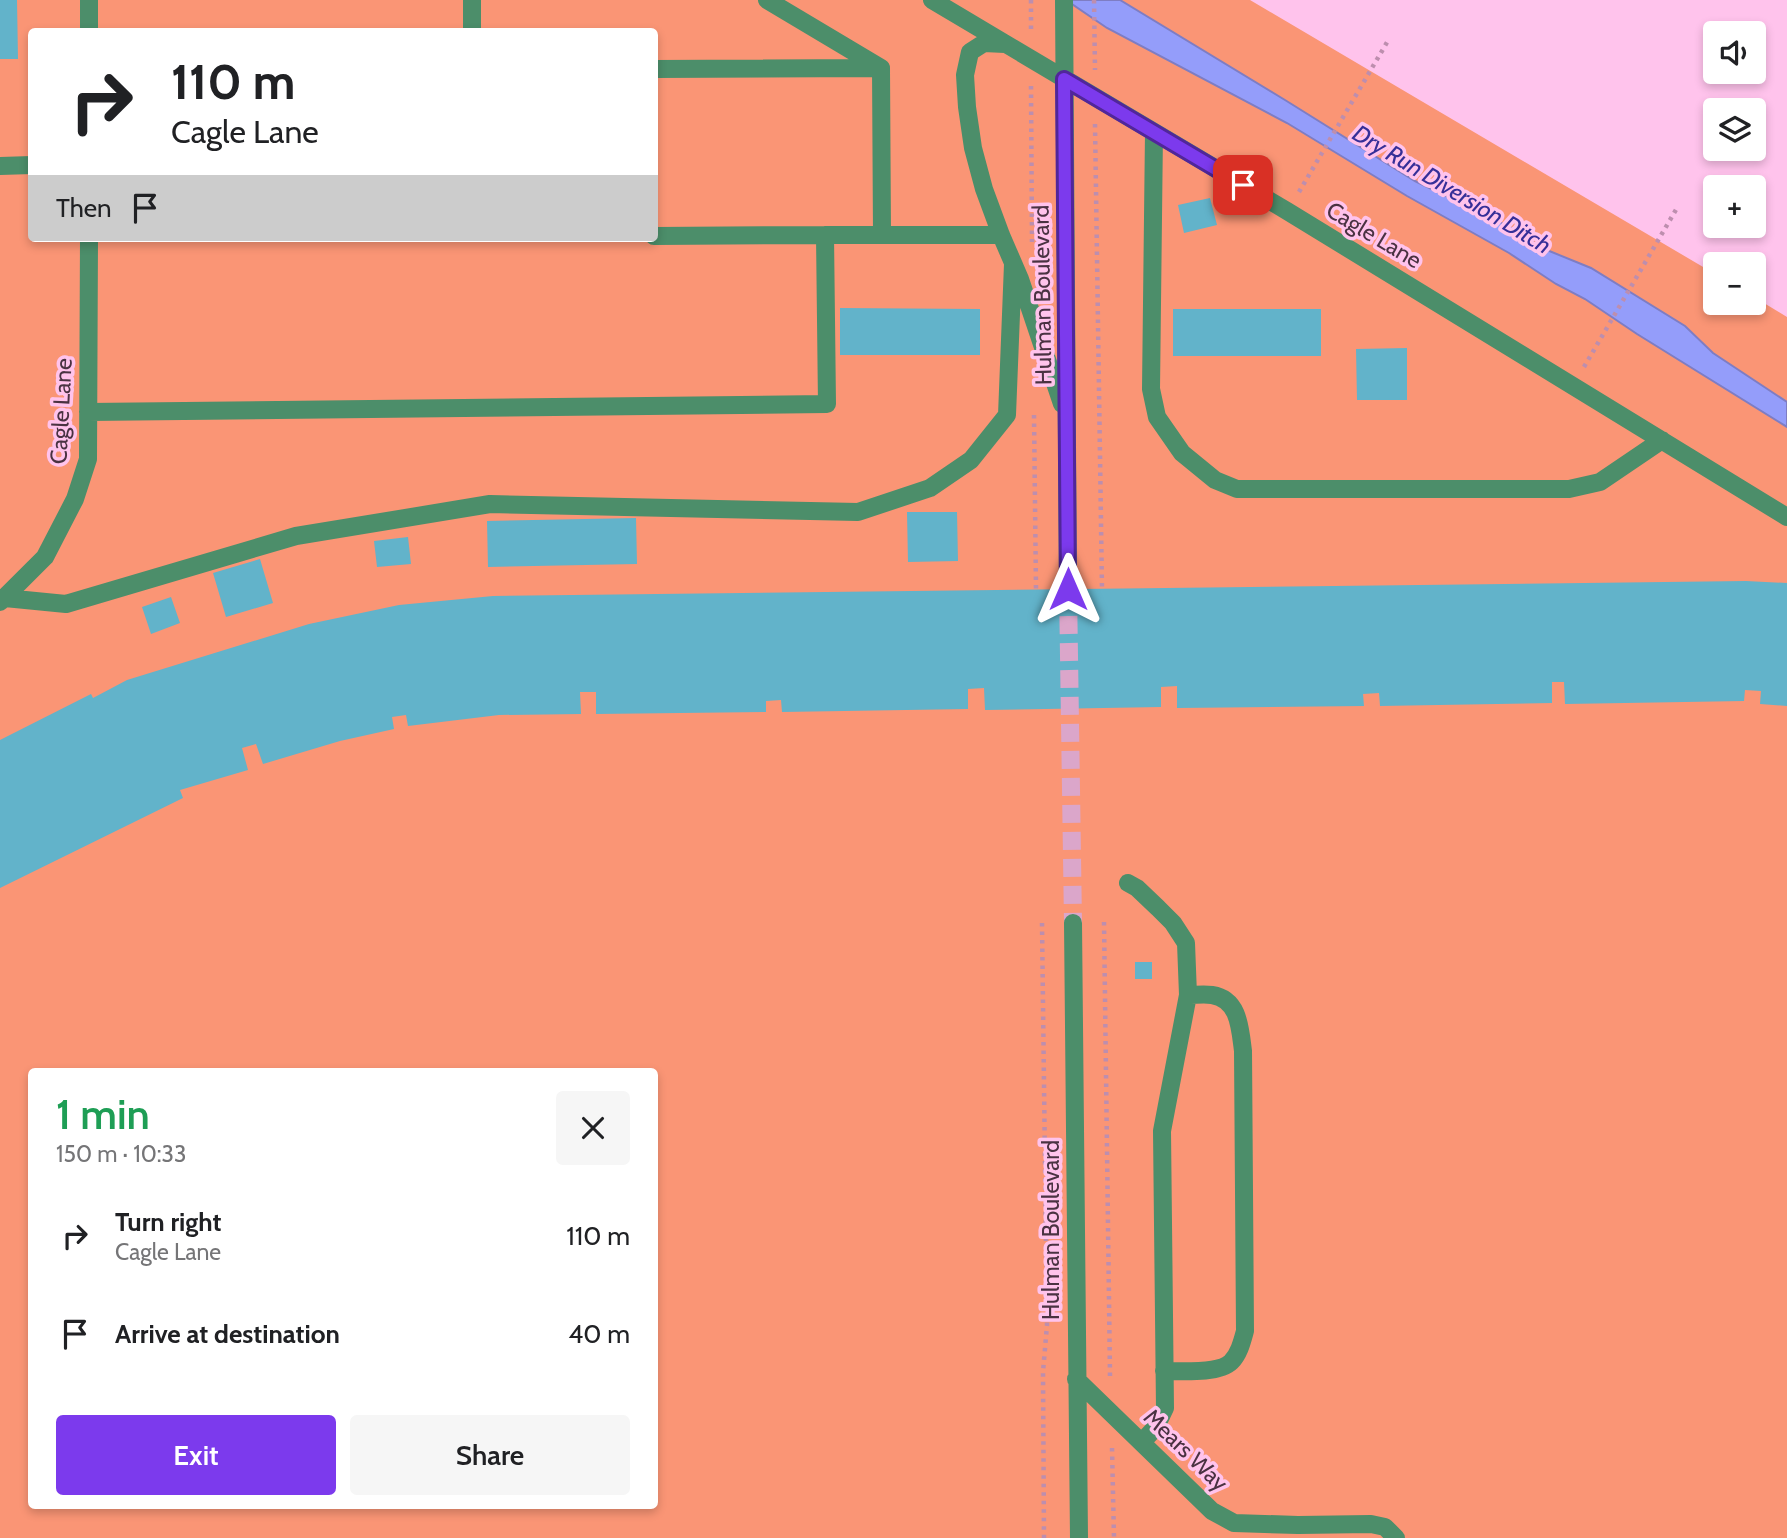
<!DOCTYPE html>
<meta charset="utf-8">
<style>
body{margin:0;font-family:Cabin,sans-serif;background:#f6f6f6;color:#202124;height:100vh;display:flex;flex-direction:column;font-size:26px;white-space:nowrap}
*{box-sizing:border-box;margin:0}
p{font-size:23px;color:#757577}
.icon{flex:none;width:38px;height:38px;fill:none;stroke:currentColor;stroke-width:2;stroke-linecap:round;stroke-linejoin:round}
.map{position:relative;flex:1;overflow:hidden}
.sheet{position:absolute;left:28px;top:1068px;width:630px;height:441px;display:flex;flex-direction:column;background:#fff;border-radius:7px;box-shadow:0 4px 10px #0003}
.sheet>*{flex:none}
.banner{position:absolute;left:28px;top:28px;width:630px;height:214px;border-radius:7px;box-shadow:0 4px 10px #0003;background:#fff;color:#202124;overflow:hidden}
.controls{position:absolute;left:1703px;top:21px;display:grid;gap:14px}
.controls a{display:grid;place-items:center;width:63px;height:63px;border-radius:7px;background:#fff;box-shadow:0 4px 10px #0003;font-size:35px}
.pin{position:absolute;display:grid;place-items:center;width:60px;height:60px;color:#fff;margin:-30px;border-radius:14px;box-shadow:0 4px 10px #0006}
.me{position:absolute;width:77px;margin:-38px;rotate:0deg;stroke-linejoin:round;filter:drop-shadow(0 0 5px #0008)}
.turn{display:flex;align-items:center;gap:24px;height:147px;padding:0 28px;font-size:32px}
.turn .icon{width:91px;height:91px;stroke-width:2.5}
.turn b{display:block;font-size:49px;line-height:60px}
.then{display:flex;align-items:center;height:66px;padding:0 28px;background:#0003;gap:14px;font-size:26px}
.round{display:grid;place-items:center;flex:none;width:74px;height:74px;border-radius:7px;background:#f6f6f6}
.summary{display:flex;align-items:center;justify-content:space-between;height:119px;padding:0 28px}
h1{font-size:42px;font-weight:600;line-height:52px;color:#1e9e55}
.primary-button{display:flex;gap:14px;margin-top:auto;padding:14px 28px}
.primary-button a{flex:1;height:80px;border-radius:7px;background:#7c3aed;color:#fff;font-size:28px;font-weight:600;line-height:80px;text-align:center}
.primary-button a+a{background:#f6f6f6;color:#202124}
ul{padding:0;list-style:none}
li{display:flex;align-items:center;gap:21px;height:98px;padding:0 28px}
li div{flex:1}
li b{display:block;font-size:26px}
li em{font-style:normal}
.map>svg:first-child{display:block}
</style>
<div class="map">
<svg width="1787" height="1538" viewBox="0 0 1787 1538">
<rect width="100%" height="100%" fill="#ffc3ec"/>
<!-- green -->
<path fill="#fa9575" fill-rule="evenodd" d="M0 0H1250L1715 274V303H1754V297L1787 317V1538H0ZM32 32H654V238H32ZM32 1071H654V1505H32Z"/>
<!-- water -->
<path fill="#949dfa" stroke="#7e7dc3" stroke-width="2" d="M1066 0H1120L1285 100 1415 181 1510 227 1542 248 1591 268 1685 326 1713 353 1787 402V427L1637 334 1585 299 1556 284 1509 253 1407 196 1287 123 1107 28Z"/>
<!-- building -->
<path fill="#62b3ca" d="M0 0H17L18 59H0Z
M1210 198 1217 225 1184 233 1178 205Z
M840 308 980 309V355H840Z
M1173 309H1321V356H1173Z
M1407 348V400H1357L1356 349Z
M907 512H957L958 561 908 562Z
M636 518 637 564 488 567 487 521Z
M408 537 411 564 377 567 374 541Z
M260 559 273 603 226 617 213 573Z
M1746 581 1787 583V706L1760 704 1761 691 1745 690 1744 701 1565 704 1564 682H1552V703L1380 706 1379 693 1363 694 1364 706 1177 708V686L1161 687V707L985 710 984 688 968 689V709L782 712 781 700 766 701V712L596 714V692H580L581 714 499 715 408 726 406 715 392 717 394 729 340 741 263 764 256 744 242 748 248 770 180 790 183 798 0 888V740L91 694 93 698 127 680 309 624 399 605 493 596Z
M171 597 180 623 151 634 142 607Z
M1135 962H1152V979H1135Z"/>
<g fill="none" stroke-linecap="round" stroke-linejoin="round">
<!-- minor-tunnel -->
<path stroke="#dba6ca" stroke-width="18" stroke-dasharray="18 9" stroke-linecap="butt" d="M1068 589 1073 923"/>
<!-- path -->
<path stroke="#bd8eae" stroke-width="4.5" stroke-dasharray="3.5 5" stroke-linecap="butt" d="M1031 0V32
M1094 0 1095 70
M1031 86 1032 242
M1095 124 1102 589
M1299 192 1389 39
M1584 367 1677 208
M1034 415 1036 589
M1104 922 1110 1376
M1042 923 1047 1325 1043 1372 1044 1538
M1112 1448 1114 1538"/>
<!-- minor -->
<path stroke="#4c8e6a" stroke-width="18" d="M472 0V32
M767 0 881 68 882 235
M932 0 1287 211 1787 517
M1064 0 1068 589
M89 32V0
M1005 44 984 43 970 52 965 75 967 107 973 148 984 189 1001 235 1020 279 1062 404
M654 69 878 68
M1154 132 1151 389 1157 417 1182 453 1215 480 1237 489H1569L1600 482 1662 440
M0 166 32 165
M654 236 825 235
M88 412 827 404 825 235H1001
M5 598 66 604 296 536 490 504 858 512 930 488 971 460 1007 415 1013 264
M0 602 45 557 75 499 88 459 89 238
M1128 883 1137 888 1158 908 1173 923 1186 943 1188 995 1162 1131 1165 1408 1156 1427 1142 1442
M1073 923 1079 1538
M1164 1371C1181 1371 1219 1374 1231 1362 1239 1354 1242 1342 1245 1331L1243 1051C1240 1028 1239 999 1212 995 1204 994 1196 995 1188 995
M1076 1379 1212 1511 1234 1523 1298 1525 1371 1524 1385 1527 1396 1538"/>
</g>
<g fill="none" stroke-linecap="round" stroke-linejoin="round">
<!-- route casing -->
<g stroke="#51269a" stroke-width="18">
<path id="route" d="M1068 589 1064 79 1243 185"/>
</g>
<!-- route -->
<use href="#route" stroke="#7c3aed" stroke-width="12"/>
</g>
<g text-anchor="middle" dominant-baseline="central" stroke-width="7" stroke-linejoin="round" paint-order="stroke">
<!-- street labels -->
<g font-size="23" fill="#4a3242" stroke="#ffc3ec">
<text transform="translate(1374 235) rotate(31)">Cagle Lane</text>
<text transform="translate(1042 295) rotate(-91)">Hulman Boulevard</text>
<text transform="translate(61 411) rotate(-87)">Cagle Lane</text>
<text transform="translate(1051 1230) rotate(-90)">Hulman Boulevard</text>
<text transform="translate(1186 1450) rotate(44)">Mears Way</text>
</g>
<!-- water labels -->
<g font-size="24" font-style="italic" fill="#362f98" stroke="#ffc3ec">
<text transform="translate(1452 189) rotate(31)">Dry Run Diversion Ditch</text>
</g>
</g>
</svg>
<div class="controls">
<a><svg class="icon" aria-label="sound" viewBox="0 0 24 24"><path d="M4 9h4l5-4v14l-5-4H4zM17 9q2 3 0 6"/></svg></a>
<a><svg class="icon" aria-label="layers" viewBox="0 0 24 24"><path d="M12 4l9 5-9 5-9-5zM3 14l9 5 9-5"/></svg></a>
<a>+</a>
<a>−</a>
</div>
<div class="pin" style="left:1243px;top:185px;background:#d93025"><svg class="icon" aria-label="arrive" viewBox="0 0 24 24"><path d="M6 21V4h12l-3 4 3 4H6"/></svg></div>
<svg class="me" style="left:1068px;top:589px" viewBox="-20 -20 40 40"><path d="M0-17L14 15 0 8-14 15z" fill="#7c3aed" stroke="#fff" stroke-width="4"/></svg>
<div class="banner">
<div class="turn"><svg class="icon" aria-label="right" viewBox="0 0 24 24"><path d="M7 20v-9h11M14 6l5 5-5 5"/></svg><div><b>110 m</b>Cagle Lane</div></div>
<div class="then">Then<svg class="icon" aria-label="arrive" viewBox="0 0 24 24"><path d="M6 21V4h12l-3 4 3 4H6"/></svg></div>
</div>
<section class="sheet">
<div class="summary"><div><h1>1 min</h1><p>150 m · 10:33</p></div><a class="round"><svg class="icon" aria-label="close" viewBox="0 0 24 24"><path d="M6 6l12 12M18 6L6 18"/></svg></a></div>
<ul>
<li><svg class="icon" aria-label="right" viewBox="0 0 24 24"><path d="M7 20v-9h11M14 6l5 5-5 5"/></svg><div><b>Turn right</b><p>Cagle Lane</p></div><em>110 m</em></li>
<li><svg class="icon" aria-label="arrive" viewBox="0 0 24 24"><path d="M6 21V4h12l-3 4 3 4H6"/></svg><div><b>Arrive at destination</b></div><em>40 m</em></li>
</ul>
<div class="primary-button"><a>Exit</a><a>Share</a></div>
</section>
</div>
